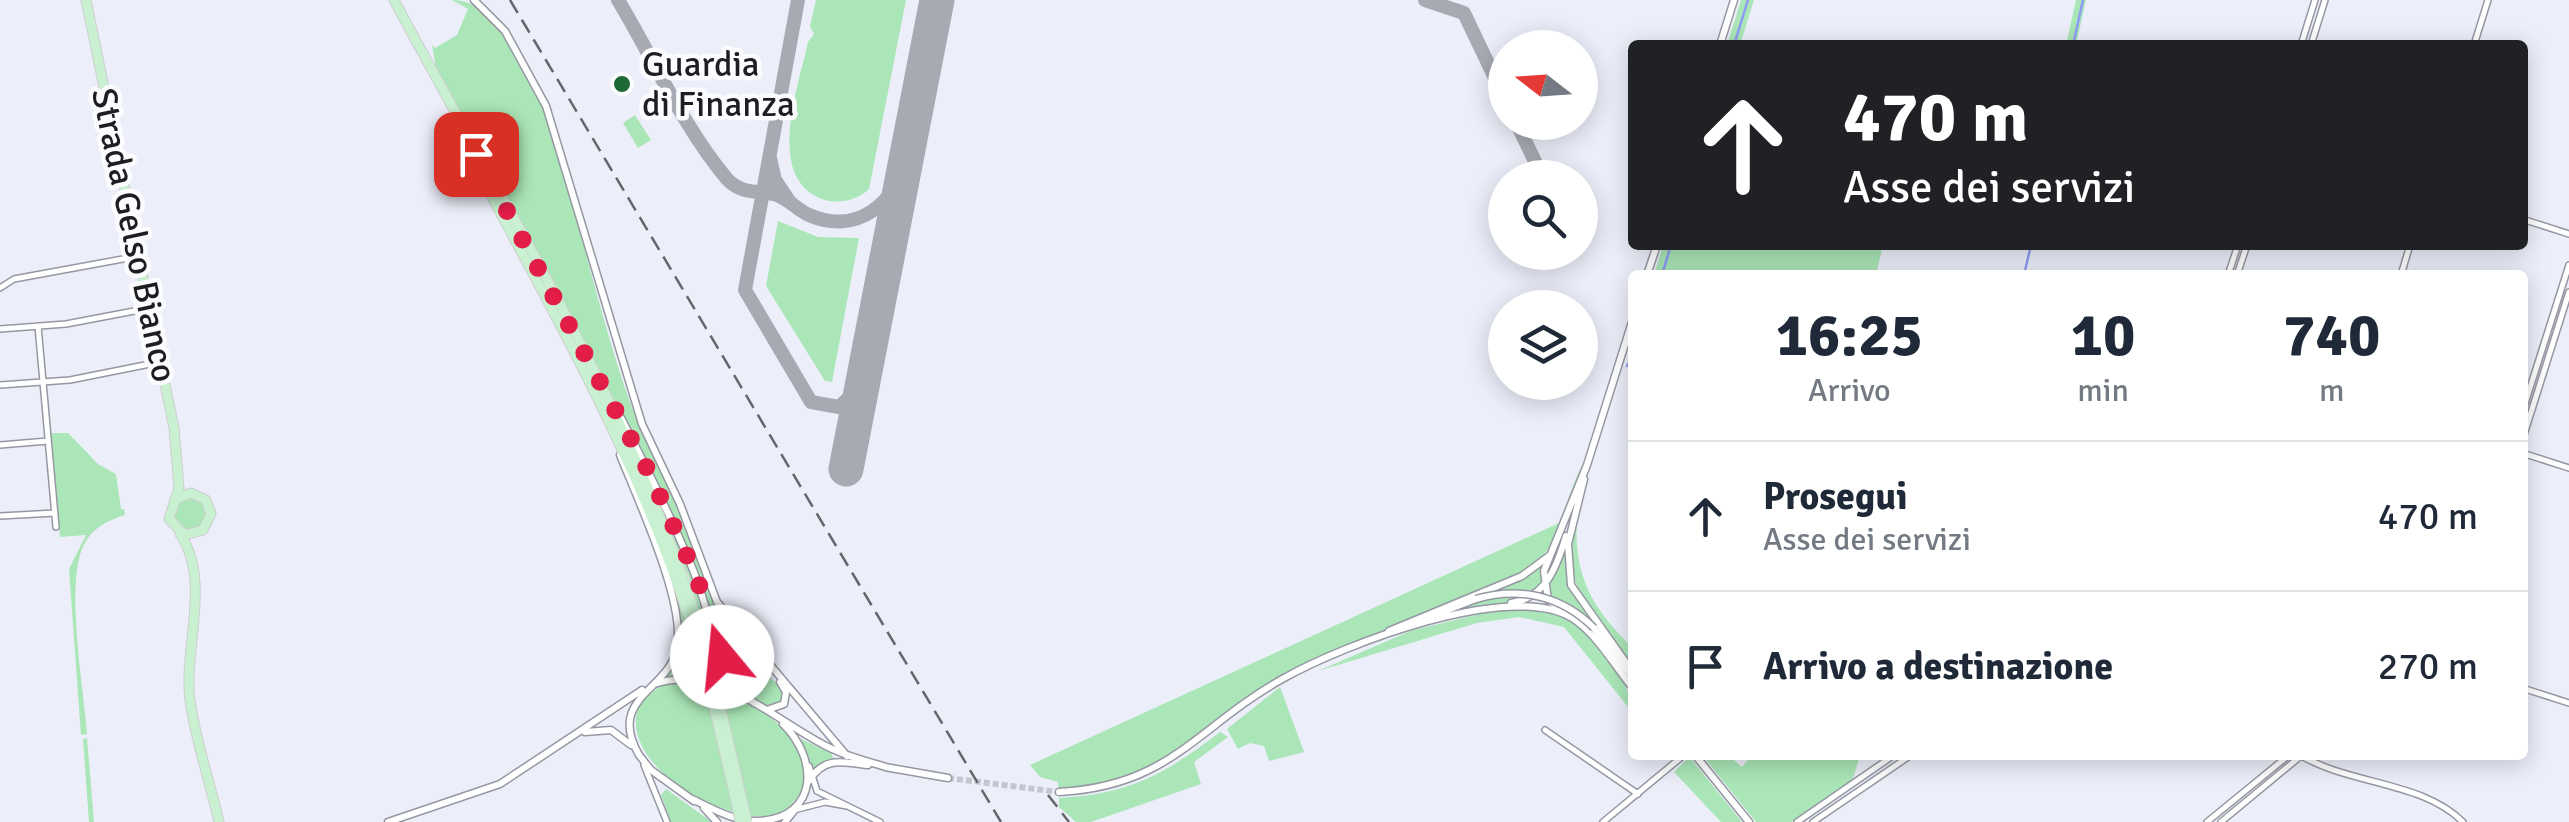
<!DOCTYPE html>
<html lang="it">
<style>
body{margin:0;font-family:Signika,sans-serif;background:#f2f2f3;color:#1f2937;height:100vh;display:flex;flex-direction:column;font-size:38px;white-space:nowrap}
*{box-sizing:border-box;margin:0}
p{font-size:32px;color:#747a83}
.icon{flex:none;width:55px;height:55px;fill:none;stroke:currentColor;stroke-width:2;stroke-linecap:round;stroke-linejoin:round}
.map{position:relative;flex:1;overflow:hidden}
.sheet{position:absolute;left:1628px;top:270px;width:900px;height:490px;display:flex;flex-direction:column;background:#fff;border-radius:10px;box-shadow:0 5px 25px #0003}
.sheet>*{flex:none}
.guide{position:absolute;left:1628px;top:40px;width:900px;height:210px;border-radius:10px;box-shadow:0 5px 25px #0003;background:#202124;color:#fff;overflow:hidden}
.needle{width:65px;rotate:287deg}
.controls{position:absolute;left:1488px;top:30px;display:grid;gap:20px}
.controls a{display:grid;place-items:center;width:110px;height:110px;border-radius:50%;background:#fff;box-shadow:0 5px 25px #0003;font-size:50px}
.pin{position:absolute;display:grid;place-items:center;width:85px;height:85px;color:#fff;margin:-42px;border-radius:20px;box-shadow:0 5px 15px #0006}
.me{position:absolute;width:110px;margin:-55px;rotate:343deg;stroke-linejoin:round;filter:drop-shadow(0 0 8px #0008)}
.turn{display:flex;align-items:center;gap:35px;height:210px;padding:0 50px;font-size:45px}
.turn .icon{width:130px;height:130px;stroke-width:2.5}
.turn b{display:block;font-size:70px;line-height:85px}
.eta{display:flex;justify-content:space-evenly;align-items:center;height:170px;text-align:center}
.eta b{font-size:60px;font-weight:700;line-height:70px}
ul{padding:0;list-style:none}
li{display:flex;align-items:center;gap:30px;height:150px;padding:0 50px;border-top:2px solid #e0e1e3}
li div{flex:1}
li b{display:block;font-size:38px}
li em{font-style:normal}
.map>svg:first-child{display:block}
</style>
<div class="map">
<svg width="2569" height="822" viewBox="0 0 2569 822">
<rect width="100%" height="100%" fill="#eceffa"/>
<!-- green -->
<path fill="#aae6b7" fill-rule="evenodd" d="M452 0C533 0 575 215 592 277 606 326 619 376 638 423 663 486 720 574 721 641L693 562 644 455 436 68 432 45 435 48 457 35 468 9Z
M816 0H906L869 189C857 200 841 204 825 200 763 181 799 85 808 42L814 34 810 26Z
M1741 0H1754L1740 45H1727Z
M2076 0H2086L2076 45H2066Z
M635 115 651 140 638 148 623 123Z
M778 221 818 237 859 238 832 382 825 381 766 286Z
M1663 245H1883L1876 275H1654Z
M51 433H68L98 464 116 474 121 509H124L125 515C106 521 91 529 83 547 65 584 84 690 87 734L81 735 69 569 86 535 60 537Z
M1581 465C1567 511 1563 545 1522 574L1285 672 1170 758 1121 781 1059 790 1058 782 1040 777 1030 765 1559 523Z
M654 488 697 587 725 673 738 692 695 676 660 679 677 658 680 629 640 492 717 674 690 580Z
M174 514a16 16 0 1 1 32 0a16 16 0 1 1-32 0Z
M1577 519C1573 576 1593 609 1632 647V667C1600 622 1552 579 1577 519Z
M1566 544 1569 585 1592 622 1547 595 1545 586 1558 569Z
M1548 560 1542 585 1521 600 1435 617 1476 602V596Z
M1512 606C1527 609 1545 609 1559 615 1590 629 1632 679 1632 712L1564 627 1519 617 1477 623 1318 671 1410 631Z
M734 641 782 689 783 700 779 706 769 708 743 690 725 653Z
M700 683C738 698 822 731 803 787 797 802 785 812 770 816 719 822 616 763 639 704L662 684ZM707 693 723 699 747 809 732 805Z
M1280 687 1304 752 1269 761 1264 746 1250 743 1238 749 1227 729Z
M1220 732 1228 737 1194 762 1201 784 1091 822H1076L1059 807V798C1130 794 1165 774 1220 732Z
M87 738 94 822H89L83 739Z
M799 738 831 753 834 759 812 769Z
M1702 755H1728L1742 767 1752 755H1860L1853 779 1791 822H1756Z
M1687 759 1692 760 1742 822H1721L1674 772Z
M666 789 712 822H671L661 795Z"/>
<g fill="none" stroke-linecap="round" stroke-linejoin="round">
<!-- stream -->
<path stroke="#8e9cf4" stroke-width="2.5" d="M1734 45 1748 0
M2073 45 2083 0
M1662 275 1671 245
M2024 275 2031 245
M1627 366 1632 357"/>
<!-- taxiway -->
<path stroke="#a8aab3" stroke-width="14" d="M618 0C653 58 683 127 727 179 742 195 758 190 777 195 789 199 797 210 809 215 857 236 896 203 907 158
M798 0 745 290 811 402 839 407 862 386
M1425 0 1464 13 1505 99
M1516 122 1543 178
M770 158 775 180 789 201"/>
<!-- runway -->
<path stroke="#a8aab3" stroke-width="35" d="M846 469 937 0"/>
<!-- secondary-tunnel -->
<path stroke="#c3c5cf" stroke-width="6" stroke-dasharray="6 3" stroke-linecap="butt" d="M948 778 1059 792"/>
<!-- minor casing -->
<g stroke="#9598a2" stroke-width="8">
<path id="minor" d="M2301 45 2315 0
M2311 45 2325 0
M2474 45 2488 0
M2522 219 2569 234
M2228 275 2238 245
M2237 275 2247 245
M2401 275 2410 245
M0 288 14 279 139 256
M38 326 56 527
M0 329 66 324 150 308
M0 385 70 380 160 362
M2522 413 2569 265
M2522 441 2569 292
M0 445 48 441
M2522 453 2569 468
M0 516 55 513
M2522 688 2569 703
M1545 730 1638 794
M2300 755C2350 785 2422 781 2463 822
M644 765 667 822
M809 766 817 791 880 822
M794 810 825 802 847 806
M1603 822 1684 755
M1797 822 1894 755
M1813 822 1911 755
M2207 822 2289 755
M2221 822 2302 755"/>
</g>
<!-- tertiary casing -->
<g stroke="#9598a2" stroke-width="9">
<path id="tertiary" d="M1720 45 1734 0
M1647 275 1657 245
M1584 479 1568 544 1571 585 1632 671
M1511 603C1546 598 1557 566 1566 536
M1567 615 1548 600 1544 571 1587 465 1632 322
M1389 631 1522 576 1549 556"/>
</g>
<!-- secondary casing -->
<g stroke="#9598a2" stroke-width="9">
<path id="secondary" d="M474 0 505 31 546 106 642 424 680 504 717 602 847 756
M621 418C646 466 670 515 691 565 711 611 715 670 754 703
M620 455C638 500 686 603 677 648 669 691 606 697 639 755
M1401 628 1476 599
M1594 628 1632 677
M723 643V616
M723 647 734 638 746 645
M654 684C717 663 773 719 826 746 845 756 866 761 886 767
M767 710 784 704 786 692 780 682
M585 732 611 730 631 745
M639 755 651 770 694 801
M1695 755 1749 822
M885 767 948 778
M809 781C824 756 843 762 868 765
M1059 792C1171 786 1196 727 1284 678 1343 645 1510 580 1572 618 1596 633 1614 665 1632 687
M692 799C713 809 735 822 759 821 820 817 818 758 783 724
M704 808 717 822
M388 822 500 784 642 690
M785 822 797 807"/>
</g>
<!-- primary casing -->
<g stroke="#cdcece" stroke-width="11">
<path id="primary" d="M86 0 174 428 179 488 169 519 185 535 203 530 211 514 206 500 191 493 175 499
M394 0C510 218 649 434 713 675
M454 126C548 305 652 477 706 674
M180 534C212 581 183 649 190 701 196 742 210 782 219 822
M711 694 737 806
M718 696 744 808"/>
</g>
<!-- minor -->
<use href="#minor" stroke="#fff" stroke-width="5"/>
<!-- tertiary -->
<use href="#tertiary" stroke="#fff" stroke-width="6"/>
<!-- secondary -->
<use href="#secondary" stroke="#fff" stroke-width="6"/>
<!-- primary -->
<use href="#primary" stroke="#c9f1d1" stroke-width="9"/>
<!-- rail -->
<path stroke="#64666c" stroke-width="2.5" stroke-dasharray="15 8" stroke-linecap="butt" d="M510 0 1001 822
M1048 795 1069 822"/>
<!-- secondary-bridge casing -->
<g stroke="#9598a2" stroke-width="9" stroke-linecap="butt">
<path id="secondary-bridge" d="M1476 599C1520 586 1562 596 1594 628"/>
</g>
<!-- primary-bridge casing -->
<g stroke="#cdcece" stroke-width="11" stroke-linecap="butt">
<path id="primary-bridge" d="M706 674 711 694
M713 675 718 696
M737 806 740 822
M744 808 747 822"/>
</g>
<!-- secondary-bridge -->
<use href="#secondary-bridge" stroke="#fff" stroke-width="6"/>
<!-- primary-bridge -->
<use href="#primary-bridge" stroke="#c9f1d1" stroke-width="9"/>
</g>
<g fill="none" stroke-linecap="round" stroke-linejoin="round">
<!-- route -->
<path stroke="#e11d48" stroke-width="18" stroke-dasharray="0 32.4" d="M476 154 649 472 697 578 722 657"/>
</g>
<!-- markers -->
<circle fill="#1e6937" stroke="#fcfcff" stroke-width="4" cx="622" cy="84" r="10"/>
<g text-anchor="middle" dominant-baseline="central" stroke-width="9" stroke-linejoin="round" paint-order="stroke">
<!-- poi labels -->
<g font-size="35" fill="#1d1e22" stroke="#fcfcff" text-anchor="start">
<text x="642" y="64">Guardia<tspan x="642" dy="40">di Finanza</tspan></text>
</g>
<!-- street labels -->
<g font-size="35" fill="#1d1e22" stroke="#fcfcff">
<text transform="translate(134 235) rotate(78)">Strada Gelso Bianco</text>
</g>
</g>
</svg>
<div class="controls">
<a><svg class="needle" viewBox="-14 -14 28 28"><path d="M0-13l5 13h-10z" fill="#e53935"/><path d="M0 13l5-13h-10z" fill="#747a83"/></svg></a>
<a><svg class="icon" aria-label="search" viewBox="0 0 24 24"><circle cx="10" cy="10" r="6"/><path d="M15 15l6 6"/></svg></a>
<a><svg class="icon" aria-label="layers" viewBox="0 0 24 24"><path d="M12 4l9 5-9 5-9-5zM3 14l9 5 9-5"/></svg></a>
</div>
<div class="pin" style="left:476px;top:154px;background:#d93025"><svg class="icon" aria-label="arrive" viewBox="0 0 24 24"><path d="M6 21V4h12l-3 4 3 4H6"/></svg></div>
<svg class="me" style="left:722px;top:657px" viewBox="-20 -20 40 40"><circle r="19" fill="#fff"/><path d="M0-13L10 11 0 6-10 11z" fill="#e11d48"/></svg>
<div class="guide">
<div class="turn"><svg class="icon" aria-label="ahead" viewBox="0 0 24 24"><path d="M12 20V5M6 11l6-6 6 6"/></svg><div><b>470 m</b>Asse dei servizi</div></div>
</div>
<section class="sheet">
<div class="eta">
<div><b>16:25</b><p>Arrivo</p></div>
<div><b>10</b><p>min</p></div>
<div><b>740</b><p>m</p></div>
</div>
<ul>
<li><svg class="icon" aria-label="ahead" viewBox="0 0 24 24"><path d="M12 20V5M6 11l6-6 6 6"/></svg><div><b>Prosegui</b><p>Asse dei servizi</p></div><em>470 m</em></li>
<li><svg class="icon" aria-label="arrive" viewBox="0 0 24 24"><path d="M6 21V4h12l-3 4 3 4H6"/></svg><div><b>Arrivo a destinazione</b></div><em>270 m</em></li>
</ul>
</section>
</div>
